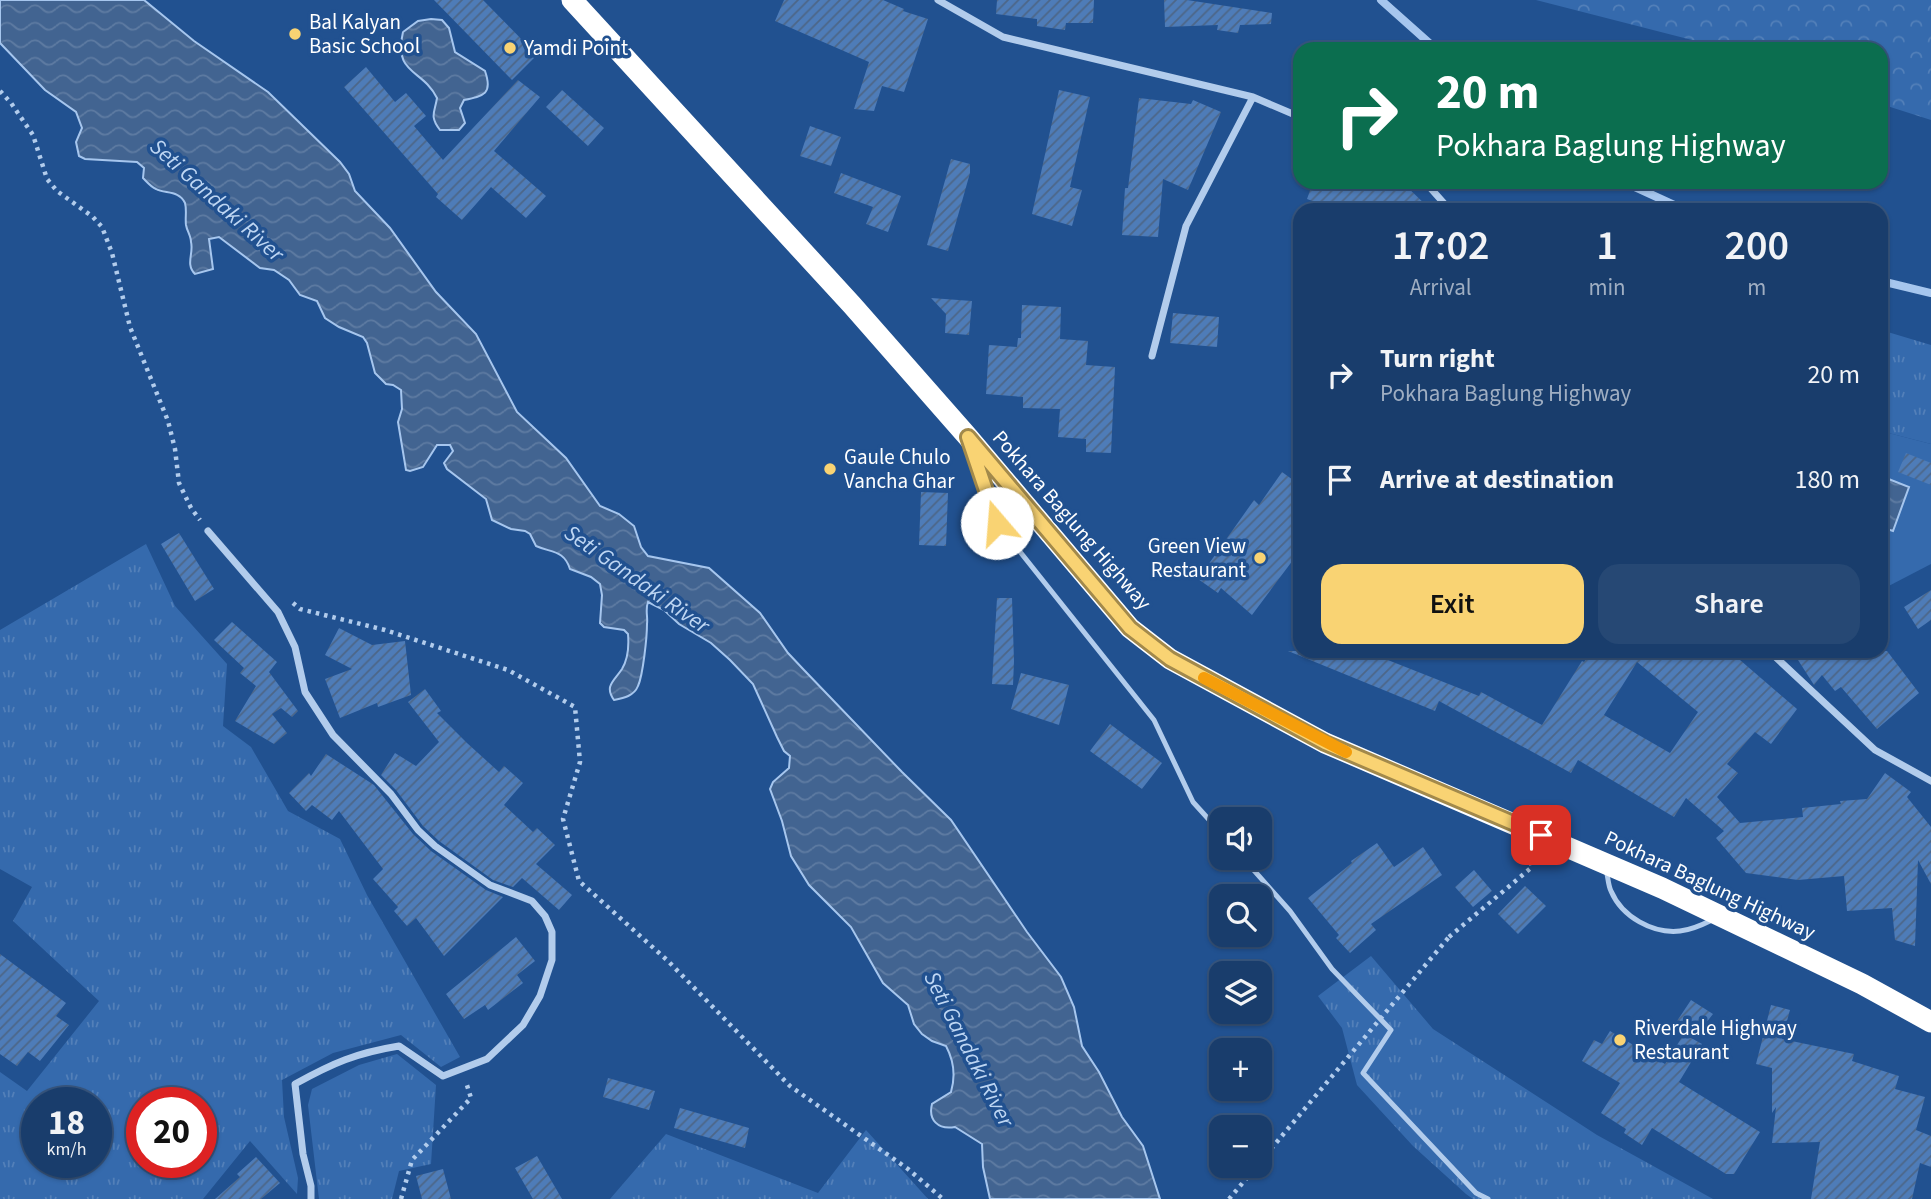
<!DOCTYPE html>
<meta charset="utf-8">
<style>
body{margin:0;font-family:"Source Sans 3",sans-serif;background:#264874;color:#f1f3f6;height:100vh;display:flex;flex-direction:column;font-size:26px;white-space:nowrap}
*{box-sizing:border-box;margin:0}
p{font-size:23px;color:#9faec2}
.icon{flex:none;width:38px;height:38px;fill:none;stroke:currentColor;stroke-width:2;stroke-linecap:round;stroke-linejoin:round}
.map{position:relative;flex:1;overflow:hidden}
.panel{position:absolute;left:1293px;top:203px;width:595px;height:455px;display:flex;flex-direction:column;background:#193d6c;border-radius:21px;box-shadow:0 2px 5px #0004,0 0 0 2px #37567f}
.panel>*{flex:none}
.banner{position:absolute;left:1293px;top:42px;width:595px;height:147px;border-radius:21px;box-shadow:0 2px 5px #0004,0 0 0 2px #37567f;background:#0b6e4f;color:#fff;overflow:hidden}
.buttons{position:absolute;left:1209px;top:807px;display:grid;gap:14px}
.buttons a{display:grid;place-items:center;width:63px;height:63px;border-radius:14px;background:#193d6c;box-shadow:0 2px 5px #0004,0 0 0 2px #37567f;font-size:35px}
.speed{position:absolute;left:21px;top:1087px;display:flex;gap:14px;font-size:35px;font-weight:700;text-align:center}
.speed>*{display:grid;place-content:center;width:91px;height:91px;border-radius:50%;background:#193d6c;box-shadow:0 2px 5px #0004,0 0 0 2px #37567f;line-height:1}
.speed small{font-size:18px;font-weight:400}
.speed .limit{border:10px solid #d22;background:#fff;color:#111}
.pin{position:absolute;display:grid;place-items:center;width:60px;height:60px;color:#fff;margin:-30px;border-radius:14px;box-shadow:0 4px 10px #0006}
.me{position:absolute;width:77px;margin:-38px;rotate:342deg;stroke-linejoin:round;filter:drop-shadow(0 0 5px #0008)}
.turn{display:flex;align-items:center;gap:24px;height:147px;padding:0 28px;font-size:32px}
.turn .icon{width:91px;height:91px;stroke-width:2.5}
.turn b{display:block;font-size:49px;line-height:60px}
.eta{display:flex;justify-content:space-evenly;align-items:center;height:119px;text-align:center}
.eta b{font-size:42px;font-weight:600;line-height:49px}
.button{display:flex;gap:14px;margin-top:auto;padding:14px 28px}
.button a{flex:1;height:80px;border-radius:21px;background:#f9d373;color:#111;font-size:28px;font-weight:600;line-height:80px;text-align:center}
.button a+a{background:#264874;color:#f1f3f6}
ul{padding:0;list-style:none}
li{display:flex;align-items:center;gap:21px;height:105px;padding:0 28px}
li div{flex:1}
li b{display:block;font-size:26px}
li em{font-style:normal}
.map>svg:first-child{display:block}
</style>
<div class="map">
<svg width="1931" height="1199" viewBox="0 0 1931 1199">
<defs>
<pattern id="grass-tufts" width="24" height="20" patternUnits="userSpaceOnUse" patternTransform="scale(1.75)"><rect width="24" height="20" fill="#356aad"/><path d="M3 7l-1-3M5 7V3M7 7l1-3M15 17l-1-3M17 17v-4M19 17l1-3" fill="none" stroke="#5380b9"/></pattern>
<pattern id="forest-crowns" width="20" height="18" patternUnits="userSpaceOnUse" patternTransform="scale(1.75)"><rect width="20" height="18" fill="#356aad"/><path d="M2 6a3 3 0 1 1 6 0M12 15a3 3 0 1 1 6 0" fill="none" stroke="#5380b9"/></pattern>
<pattern id="water-waves" width="16" height="10" patternUnits="userSpaceOnUse" patternTransform="scale(1.75)"><rect width="16" height="10" fill="#426491"/><path d="M0 5q4-4 8 0t8 0" fill="none" stroke="#5e7ba2"/></pattern>
<pattern id="building-hatch" width="6" height="6" patternUnits="userSpaceOnUse" patternTransform="scale(1.75)"><rect width="6" height="6" fill="#4e7cb8"/><path d="M-1 1l2-2M0 6l6-6M5 7l2-2" fill="none" stroke="#4d6687"/></pattern>
</defs>
<rect width="100%" height="100%" fill="#215190"/>
<!-- grass -->
<path fill="url(#grass-tufts)" fill-rule="evenodd" d="M1881 330 1931 345V444L1881 431Z
M146 544 175 606 227 664 223 726 251 747 288 811 340 839 367 895 460 1057 441 1067 401 1035 333 1053 282 1080 284 1117 298 1178 297 1194 250 1141 203 1199H0V1072L27 1091 99 1001 13 921 32 887 0 869V630ZM37 1102H96V1162H37ZM142 1102H201V1162H142Z
M1371 956 1433 1029 1597 1135 1713 1199H1473L1466 1194 1413 1146 1357 1085 1342 1028 1318 996Z
M397 1054 436 1085 431 1164 399 1171 392 1199H319L308 1105 312 1089 359 1065Z
M866 1130 928 1199H610L666 1134 818 1193Z"/>
<!-- forest -->
<path fill="url(#forest-crowns)" d="M1536 0H1931V120L1881 104V49H1707L1692 40Z"/>
<!-- park -->
<path fill="#356aad" d="M1881 431 1931 444V564L1881 590Z"/>
<!-- water -->
<path fill="url(#water-waves)" stroke="#a6c6ee" stroke-width="2" d="M0 0H144L194 41 268 92 340 162 349 174 355 191 390 228 436 292 476 334 517 412 566 458 600 506 619 514 634 526 641 547 648 556 709 568 760 613 788 653 804 670 902 772 951 820 1027 932 1061 977 1074 1007 1082 1046 1099 1072 1122 1117 1143 1146 1160 1199H990L983 1167 982 1144 955 1127C938 1130 928 1120 932 1104L951 1092C956 1075 954 1061 946 1046L932 1041 922 1034 914 1024 908 1005 883 983 851 927 809 885 791 856 782 821 770 789 773 782 789 768 790 756 784 751 777 737 753 684 730 660 711 643 679 624 664 610 648 602C645 610 648 616 647 624 647 637 643 675 638 686 634 696 624 698 614 700 604 686 614 681 622 669 628 659 629 646 628 634L624 630 604 627 600 623 602 595 600 584 591 577 570 569C564 550 552 553 536 546L530 534 525 531 511 529 492 520 486 499 447 469 444 463 453 451 450 445H437L423 467 410 471 406 470 398 422 402 409 401 390 393 385 386 384 375 373 367 343 363 337 339 327 325 318 317 301 300 295 289 280 274 270 260 268 219 237 209 239 213 269 195 274C185 264 194 253 191 242 191 236 187 231 186 225 185 218 187 210 185 203 179 190 165 194 156 189 151 187 147 182 143 178L144 168 137 162 85 159 79 156 76 142 82 128 76 112 45 90 0 43Z
M431 19 442 20 449 28 455 52 485 71C493 94 484 96 464 100L460 108 465 123 459 130H440C429 116 435 112 437 98 422 68 393 75 403 32L418 21Z
M1881 476 1909 487 1893 531 1881 527Z"/>
<g fill="none" stroke-linecap="round" stroke-linejoin="round">
<!-- stream -->
<path stroke="#a6c6ee" stroke-width="8" d="M1381 0 1436 49
M1624 182 1685 210
M1881 281 1931 293"/>
</g>
<!-- building -->
<path fill="url(#building-hatch)" fill-rule="evenodd" d="M434 0H483L537 55 512 80Z
M784 0H883L904 9 903 11 928 19 904 92 882 86 874 111 854 109 869 62 775 21Z
M997 0H1094L1093 23H1066L1065 30 1037 26V19L996 14Z
M1164 0H1187L1272 13 1271 24 1240 25 1238 33 1217 30 1218 25 1165 27Z
M366 67 395 102 406 93 426 116 414 126 443 160 518 80 540 97 494 151 546 196 526 218 491 187 462 220 436 197 438 194 344 87Z
M562 90 604 128 588 146 546 107Z
M1059 90 1090 97 1070 187 1082 190 1072 226 1032 214Z
M1139 98 1191 104 1193 100 1221 112 1188 190 1163 179 1158 237 1122 235 1125 188H1128Z
M810 126 841 137 831 166 800 156Z
M951 159 970 164V173L948 251 927 245Z
M841 173 901 196 888 232 866 224 873 207 834 193Z
M1313 182H1402L1431 210H1337L1307 199Z
M931 298 972 301 969 335 945 333 946 314Z
M1022 305 1061 307 1060 339 1088 341 1086 365 1115 367 1111 453 1086 452V439L1058 437 1060 409 1023 408V397L986 394 989 345 1017 347 1018 338H1021Z
M1173 313 1219 317 1217 347 1170 343Z
M1906 453 1931 463V485L1898 472Z
M1282 472 1300 485V539L1291 552 1296 556 1252 615 1221 588 1218 593 1198 579 1254 500 1259 505Z
M921 492 948 493 946 546 919 545Z
M179 533 214 589 195 601 161 544Z
M1931 590V620L1918 629 1904 607Z
M997 598H1012L1014 661 1013 685 992 684Z
M232 622 277 662 269 672 298 711 292 717 281 708 272 714 287 733 274 744 235 721 256 686 240 673 244 668 214 640Z
M339 628 372 645 405 641 411 695 378 707 377 703 340 718 325 679 352 669 325 655Z
M1288 651H1365L1479 696 1481 692 1542 725 1582 661 1584 662 1591 651H1747L1740 660 1797 709 1771 744 1755 732 1727 764 1738 773 1717 797 1740 823 1803 817 1802 808 1841 804 1840 801 1867 799 1885 773 1911 792 1907 797 1931 827V884L1918 860 1915 946 1895 940 1892 908 1847 911 1844 876 1798 880 1746 873 1716 838 1724 831 1686 798 1674 817 1578 760 1571 773 1439 701 1435 711ZM1637 662 1698 712 1670 753 1604 715Z
M1803 651H1887L1919 693 1877 729 1841 687 1835 691 1822 675 1814 685 1798 660 1806 654Z
M1021 673 1069 685 1059 725 1011 709Z
M425 689 441 711 437 713 467 743 499 772 504 766 523 783 504 805 533 832 537 828 555 845 536 864 572 895 559 910 522 878 513 887 493 880 439 841 423 826 396 790 381 775 395 753 416 766 439 742 408 702Z
M1110 724 1162 763 1142 789 1090 751Z
M326 754 374 785 413 834 431 851 486 890 503 897 444 956 416 918 407 926 394 911 398 907 373 879 383 869 339 811 332 820 312 805 306 811 289 793 309 773 311 776Z
M1377 843 1394 867 1423 847 1442 875 1371 924 1376 930 1350 953 1336 938 1339 935 1308 898 1352 863 1351 861Z
M1474 870 1492 891 1473 907 1455 887Z
M1525 886 1546 906 1518 934 1498 914Z
M516 937 535 961 517 975 523 983 488 1010 485 1005 464 1019 446 994Z
M0 954 66 1003 56 1016 69 1025 40 1061 28 1052 17 1066 0 1054Z
M1691 1000 1713 1014 1695 1037 1675 1024Z
M1771 1005 1790 1010 1782 1039 1854 1054 1852 1061 1899 1076 1895 1089 1925 1097 1916 1130 1931 1136V1167L1920 1163 1912 1199H1811L1820 1142 1772 1143 1776 1107 1772 1113V1068L1756 1064Z
M1610 1031 1665 1064 1684 1034 1702 1044 1679 1082 1760 1132 1734 1174H1726L1652 1128 1642 1145 1624 1133 1626 1129 1601 1113 1620 1083 1582 1061 1594 1040 1602 1044Z
M608 1078 655 1091 649 1110 603 1097Z
M680 1108 749 1128 745 1148 674 1128Z
M537 1156 562 1199H533L515 1168Z
M256 1157 280 1183 261 1199H215L240 1177 237 1174Z
M443 1169 451 1199H422L416 1176Z"/>
<g fill="none" stroke-linecap="round" stroke-linejoin="round">
<!-- path -->
<path stroke="#b2ccec" stroke-width="4.5" stroke-dasharray="3.5 5" stroke-linecap="butt" d="M0 91 11 103 33 135 47 179 57 191 93 217 102 227 112 253 130 327 168 421 175 449 179 483 191 508 200 520
M293 603 300 609 385 630 508 670 575 707 580 762 563 819 579 881 668 961 790 1086 908 1169 943 1199
M1449 937 1532 867 1529 856
M401 1199 412 1160 471 1098 466 1082
M1229 1199 1257 1166"/>
<!-- lane -->
<path stroke="#b2ccec" stroke-width="5" d="M976 460 997 523 1154 720 1193 802 1222 834
M1243 858 1290 911 1332 969 1391 1030 1363 1073 1476 1193 1488 1199
M1606 869C1608 876 1608 885 1611 891 1622 917 1653 934 1680 931 1691 930 1702 925 1712 920"/>
<!-- street -->
<path stroke="#b2ccec" stroke-width="7" d="M938 0 1003 37 1253 97 1300 117
M1425 182 1450 210
M1152 356 1186 226 1253 97
M208 531 278 612 295 647 305 692 333 735 391 794 418 830 435 846 490 885 532 901 545 916 552 932V960L540 996 523 1025 487 1059 443 1076 399 1046C356 1053 333 1063 295 1084L303 1154 311 1186V1199
M1769 651 1875 750 1931 781"/>
<!-- highway -->
<path stroke="#fff" stroke-width="21" d="M572 0 852 305 968 437 1130 628 1170 659 1325 743 1662 888 1862 984 1931 1022"/>
<!-- path-bridge -->
<path stroke="#b2ccec" stroke-width="4.5" stroke-dasharray="3.5 5" stroke-linecap="butt" d="M1260 1162 1449 937"/>
</g>
<g fill="none" stroke-linecap="round" stroke-linejoin="round">
<!-- route casing -->
<g stroke="#a2894b" stroke-width="18">
<path id="route" d="M997 523 968 437 1130 628 1170 659 1325 743 1541 835"/>
</g>
<!-- route -->
<use href="#route" stroke="#f9d373" stroke-width="12"/>
<!-- slow -->
<path stroke="#f59e0b" stroke-width="12" d="M1204 678 1346 752"/>
</g>
<!-- markers -->
<g fill="#f9d373" stroke="#215190" stroke-width="2.5">
<circle cx="295" cy="34" r="7"/>
<circle cx="510" cy="48" r="7"/>
<circle cx="830" cy="469" r="7"/>
<circle cx="1260" cy="558" r="7"/>
<circle cx="1620" cy="1040" r="7"/>
</g>
<g text-anchor="middle" dominant-baseline="central" stroke-width="7" stroke-linejoin="round" paint-order="stroke">
<!-- poi labels -->
<g font-size="21" fill="#fff" stroke="#215190" text-anchor="start">
<text x="309" y="22">Bal Kalyan<tspan x="309" dy="24">Basic School</tspan></text>
<text x="524" y="48">Yamdi Point</text>
<text x="844" y="457">Gaule Chulo<tspan x="844" dy="24">Vancha Ghar</tspan></text>
<text x="1246" y="546" text-anchor="end">Green View<tspan x="1246" dy="24">Restaurant</tspan></text>
<text x="1634" y="1028">Riverdale Highway<tspan x="1634" dy="24">Restaurant</tspan></text>
</g>
<!-- street labels -->
<g font-size="21" fill="#fff" stroke="#215190">
<text transform="translate(1072 520) rotate(49)">Pokhara Baglung Highway</text>
<text transform="translate(1710 885) rotate(25)">Pokhara Baglung Highway</text>
</g>
<!-- water labels -->
<g font-size="23" font-style="italic" fill="#bed6f3" stroke="#215190">
<text transform="translate(217 200) rotate(42)">Seti Gandaki River</text>
<text transform="translate(637 579) rotate(35)">Seti Gandaki River</text>
<text transform="translate(969 1049) rotate(63)">Seti Gandaki River</text>
</g>
</g>
</svg>
<div class="buttons">
<a><svg class="icon" aria-label="sound" viewBox="0 0 24 24"><path d="M4 9h4l5-4v14l-5-4H4zM17 9q2 3 0 6"/></svg></a>
<a><svg class="icon" aria-label="search" viewBox="0 0 24 24"><circle cx="10" cy="10" r="6"/><path d="M15 15l6 6"/></svg></a>
<a><svg class="icon" aria-label="layers" viewBox="0 0 24 24"><path d="M12 4l9 5-9 5-9-5zM3 14l9 5 9-5"/></svg></a>
<a>+</a>
<a>−</a>
</div>
<div class="speed"><div>18<small>km/h</small></div><div class="limit">20</div></div>
<div class="pin" style="left:1541px;top:835px;background:#d93025"><svg class="icon" aria-label="arrive" viewBox="0 0 24 24"><path d="M6 21V4h12l-3 4 3 4H6"/></svg></div>
<svg class="me" style="left:997px;top:523px" viewBox="-20 -20 40 40"><circle r="19" fill="#fff"/><path d="M0-13L10 11 0 6-10 11z" fill="#f9d373"/></svg>
<div class="banner">
<div class="turn"><svg class="icon" aria-label="right" viewBox="0 0 24 24"><path d="M7 20v-9h11M14 6l5 5-5 5"/></svg><div><b>20 m</b>Pokhara Baglung Highway</div></div>
</div>
<section class="panel">
<div class="eta">
<div><b>17:02</b><p>Arrival</p></div>
<div><b>1</b><p>min</p></div>
<div><b>200</b><p>m</p></div>
</div>
<ul>
<li><svg class="icon" aria-label="right" viewBox="0 0 24 24"><path d="M7 20v-9h11M14 6l5 5-5 5"/></svg><div><b>Turn right</b><p>Pokhara Baglung Highway</p></div><em>20 m</em></li>
<li><svg class="icon" aria-label="arrive" viewBox="0 0 24 24"><path d="M6 21V4h12l-3 4 3 4H6"/></svg><div><b>Arrive at destination</b></div><em>180 m</em></li>
</ul>
<div class="button"><a>Exit</a><a>Share</a></div>
</section>
</div>
